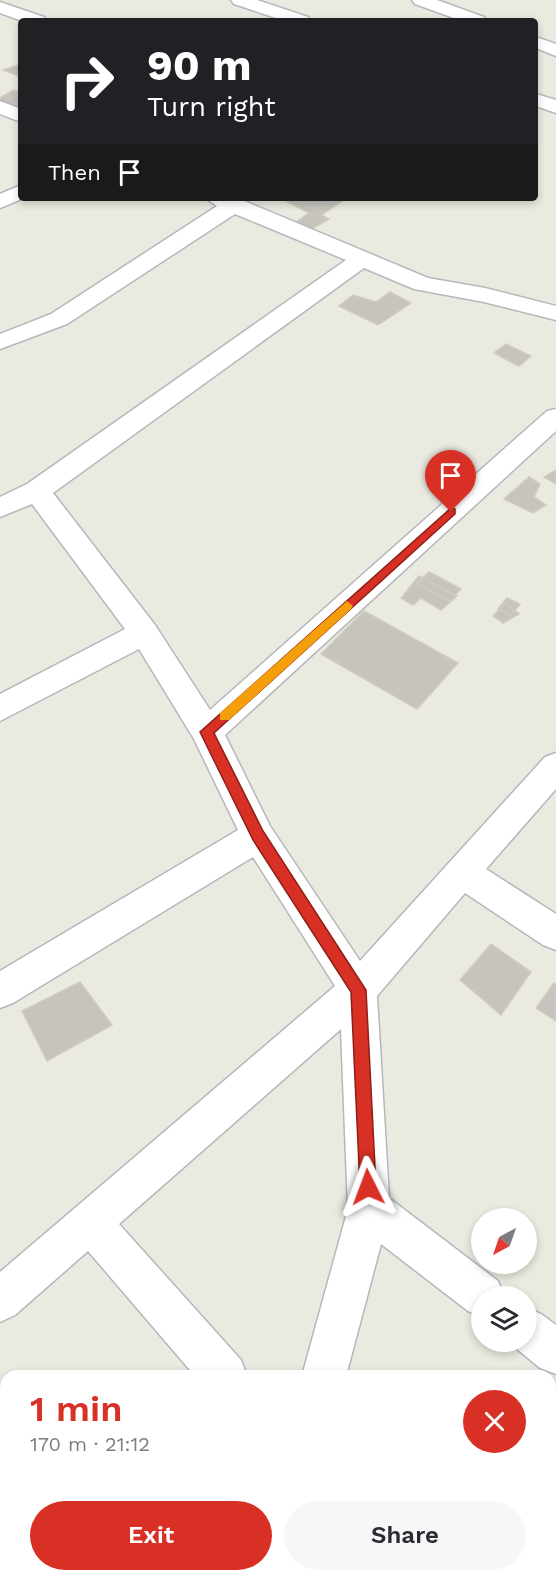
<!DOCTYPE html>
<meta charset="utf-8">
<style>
body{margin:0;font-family:"Work Sans",sans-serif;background:#f7f7f7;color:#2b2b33;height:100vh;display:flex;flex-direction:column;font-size:22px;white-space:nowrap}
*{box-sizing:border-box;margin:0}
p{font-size:20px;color:#7c7c81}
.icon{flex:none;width:33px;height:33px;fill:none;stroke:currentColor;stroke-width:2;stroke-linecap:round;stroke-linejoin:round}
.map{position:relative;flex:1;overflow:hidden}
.details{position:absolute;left:0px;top:1370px;width:556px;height:212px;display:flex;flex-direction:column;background:#fff;border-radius:18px 18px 0 0;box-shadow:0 3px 9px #0003}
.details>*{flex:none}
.top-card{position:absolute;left:18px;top:18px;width:520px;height:183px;border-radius:6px;box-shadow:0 3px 9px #0003;background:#202124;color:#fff;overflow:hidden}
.needle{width:39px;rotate:220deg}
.fabs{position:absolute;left:471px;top:1208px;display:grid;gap:12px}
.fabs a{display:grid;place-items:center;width:66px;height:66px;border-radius:50%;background:#fff;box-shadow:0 3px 9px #0003;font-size:30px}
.pin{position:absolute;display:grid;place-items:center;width:51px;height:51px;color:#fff;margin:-62px -26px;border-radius:50% 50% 50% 0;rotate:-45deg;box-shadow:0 0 6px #0007}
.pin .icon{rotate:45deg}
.me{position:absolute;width:66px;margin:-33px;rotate:357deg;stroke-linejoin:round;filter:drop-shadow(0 0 4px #0008)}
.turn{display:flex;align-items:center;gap:21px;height:126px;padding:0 30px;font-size:27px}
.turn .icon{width:78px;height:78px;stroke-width:2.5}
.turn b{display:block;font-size:42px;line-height:51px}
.then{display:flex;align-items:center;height:57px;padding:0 30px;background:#0003;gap:12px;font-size:22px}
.round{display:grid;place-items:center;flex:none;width:63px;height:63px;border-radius:32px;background:#f7f7f7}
.summary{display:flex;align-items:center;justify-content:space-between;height:102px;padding:0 30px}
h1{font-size:36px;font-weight:600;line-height:45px;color:#d93025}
.cta{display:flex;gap:12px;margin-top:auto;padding:12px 30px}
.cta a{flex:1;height:69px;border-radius:36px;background:#d93025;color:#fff;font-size:24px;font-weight:600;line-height:69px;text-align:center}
.cta a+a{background:#f7f7f7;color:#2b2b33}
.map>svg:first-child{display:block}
</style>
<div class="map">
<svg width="556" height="1580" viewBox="0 0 556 1580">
<rect width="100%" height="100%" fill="#ebeae0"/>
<!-- building -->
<path fill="#c6c4bd" stroke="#cfccbf" stroke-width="1.5" d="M21 64V77L3 70Z
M13 90 21 92V110L0 103V98Z
M288 198H347L321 215 329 219 312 229 296 222 309 213 284 200Z
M390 292 411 303 378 325 339 306 353 295 376 302Z
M506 344 531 356 519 366 494 353Z
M556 470V484L544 477Z
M529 477 540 484 534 497 546 505 533 513 504 499Z
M429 572 461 589 449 601 417 583Z
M419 576 457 596 441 610 421 598 413 605 401 598Z
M507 598 520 604 511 615 498 609Z
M506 603 519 614 503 623 493 616Z
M364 611 458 663 417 709 321 654Z
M491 944 531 972 501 1015 460 980Z
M80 982 112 1025 47 1061 22 1011Z
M554 983 556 985V1021L536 1008Z"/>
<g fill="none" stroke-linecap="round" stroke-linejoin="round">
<!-- street casing -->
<g stroke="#b6b7bc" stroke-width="3">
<path id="street" d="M231 0H257L308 17 311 21H285L234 4Z
M412 0H437L484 17 487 21H462L415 4Z
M0 2 44 17 47 21H22L0 13Z
M536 37 556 44V56L536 48Z
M536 94 556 100V113L536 106Z
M0 101 21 109V122L0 114Z
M21 185V198H24L0 208V194Z
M205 198 242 200 428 278 485 288 556 306V320L484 302 414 289 364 268 53 493 155 625 210 710 547 411 556 409V431L225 735 270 826 360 961 545 757 556 753V789L486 869 556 914V950L543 945 465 893 377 996 389 1198 498 1281 504 1296H482V1317L468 1311 381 1244 346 1376H302L348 1209 341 1029 119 1224 241 1360 247 1376H195L88 1251 15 1315 0 1322V1272L335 986 253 857 13 1003 0 1008V971L238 830 194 739 139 649 0 721V694L125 629 32 504 0 517V497L27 484 346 260 235 214 67 324 0 349V334L51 314 217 206Z
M526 1307 541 1314 556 1325V1374L540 1368 511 1344 509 1341H526Z
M177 1575H228L226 1580H175Z
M383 1575H434L436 1580H385Z"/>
</g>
<!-- street -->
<use href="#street" fill="#fff" fill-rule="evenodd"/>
</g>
<!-- route -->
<path fill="#d93025" stroke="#8d1f18" stroke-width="1.5" d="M451 508 455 509V514L214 733 263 831 366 990 376 1187 374 1193 368 1195 362 1193 360 1187 351 992 253 840 200 732Z"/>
<!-- slow -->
<path fill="#f59e0b" d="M347 601 353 606 351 609 229 720H220V713Z"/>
</svg>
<div class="fabs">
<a><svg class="needle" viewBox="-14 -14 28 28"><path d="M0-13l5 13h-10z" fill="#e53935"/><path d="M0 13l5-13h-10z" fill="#7c7c81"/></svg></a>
<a><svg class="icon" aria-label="layers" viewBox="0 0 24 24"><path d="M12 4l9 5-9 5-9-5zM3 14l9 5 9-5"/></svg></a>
</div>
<div class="pin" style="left:451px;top:512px;background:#d93025"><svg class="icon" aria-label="arrive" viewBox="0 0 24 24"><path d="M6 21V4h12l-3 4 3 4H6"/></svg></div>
<svg class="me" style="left:368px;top:1187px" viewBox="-20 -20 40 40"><path d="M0-17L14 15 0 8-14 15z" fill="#d93025" stroke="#fff" stroke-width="4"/></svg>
<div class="top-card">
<div class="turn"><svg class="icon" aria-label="right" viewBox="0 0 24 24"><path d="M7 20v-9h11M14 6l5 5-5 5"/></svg><div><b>90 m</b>Turn right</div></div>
<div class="then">Then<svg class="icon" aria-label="arrive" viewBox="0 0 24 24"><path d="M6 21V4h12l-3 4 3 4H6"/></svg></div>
</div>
<section class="details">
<div class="summary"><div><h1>1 min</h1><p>170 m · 21:12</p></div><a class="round" style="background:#d93025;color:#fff"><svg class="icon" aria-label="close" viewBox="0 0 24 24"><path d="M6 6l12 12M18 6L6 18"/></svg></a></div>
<div class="cta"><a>Exit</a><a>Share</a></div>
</section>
</div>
